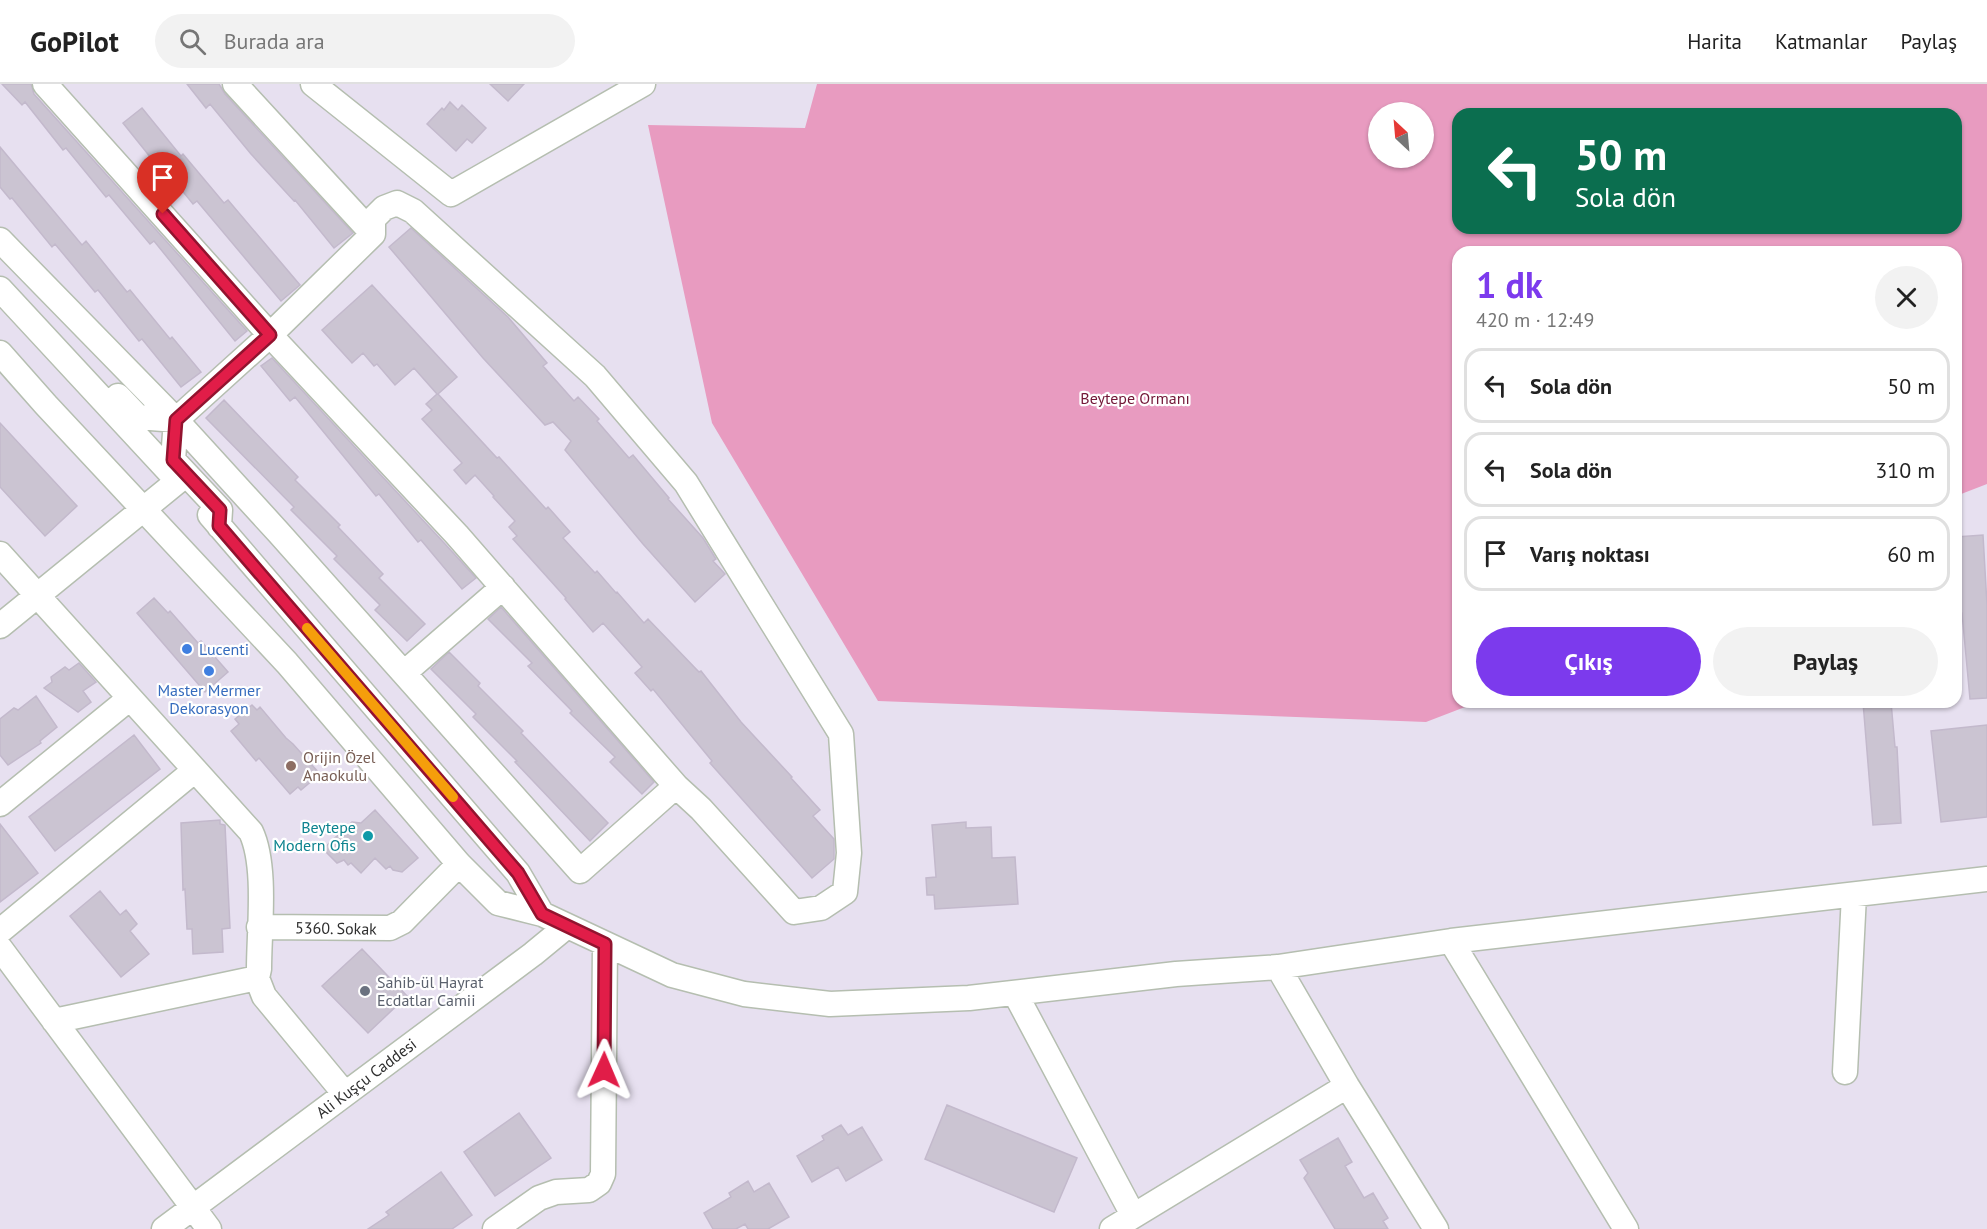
<!DOCTYPE html>
<html lang="tr">
<meta charset="utf-8">
<style>
body{margin:0;font-family:"PT Sans",sans-serif;background:#f2f2f2;color:#222;height:100vh;display:flex;flex-direction:column;font-size:22px;white-space:nowrap}
*{box-sizing:border-box;margin:0}
p{font-size:20px;color:#767676}
.icon{flex:none;width:33px;height:33px;fill:none;stroke:currentColor;stroke-width:2;stroke-linecap:round;stroke-linejoin:round}
.map{position:relative;flex:1;overflow:hidden}
.details{position:absolute;left:1452px;top:162px;width:510px;height:462px;display:flex;flex-direction:column;background:#fff;border-radius:18px;box-shadow:0 2px 4px #0004}
.details>*{flex:none}
.top-card{position:absolute;left:1452px;top:24px;width:510px;height:126px;border-radius:18px;box-shadow:0 2px 4px #0004;background:#0b6e4f;color:#fff;overflow:hidden}
.needle{width:39px;rotate:334deg}
.buttons{position:absolute;left:1368px;top:18px;display:grid;gap:12px}
.buttons a{display:grid;place-items:center;width:66px;height:66px;border-radius:50%;background:#fff;box-shadow:0 2px 4px #0004;font-size:30px}
.pin{position:absolute;display:grid;place-items:center;width:51px;height:51px;color:#fff;margin:-62px -26px;border-radius:50% 50% 50% 0;rotate:-45deg;box-shadow:0 0 6px #0007}
.pin .icon{rotate:45deg}
.me{position:absolute;width:66px;margin:-33px;rotate:1deg;stroke-linejoin:round;filter:drop-shadow(0 0 4px #0008)}
.turn{display:flex;align-items:center;gap:21px;height:126px;padding:0 24px;font-size:27px}
.turn .icon{width:78px;height:78px;stroke-width:2.5}
.turn b{display:block;font-size:42px;line-height:51px}
.round{display:grid;place-items:center;flex:none;width:63px;height:63px;border-radius:32px;background:#f2f2f2}
.summary{display:flex;align-items:center;justify-content:space-between;height:102px;padding:0 24px}
h1{font-size:36px;font-weight:800;line-height:45px;color:#7c3aed}
.button{display:flex;gap:12px;margin-top:auto;padding:12px 24px}
.button a{flex:1;height:69px;border-radius:36px;background:#7c3aed;color:#fff;font-size:24px;font-weight:800;line-height:69px;text-align:center}
.button a+a{background:#f2f2f2;color:#222}
ul{padding:0;list-style:none}
li{display:flex;align-items:center;gap:18px;height:75px;margin:0 12px 9px;padding:0 12px;border:3px solid #e0e0e0;border-radius:18px}
li div{flex:1}
li b{display:block;font-size:22px}
li em{font-style:normal}
header{display:flex;align-items:center;gap:36px;box-sizing:border-box;height:84px;padding:0 30px;background:#fff;border-bottom:2px solid #e0e0e0}
header strong{font-size:28px}
nav{display:flex;gap:33px;margin-inline-start:auto;font-size:21px}
.search{width:420px;height:54px;background:#f2f2f2;display:flex;align-items:center;gap:15px;box-sizing:border-box;padding:0 21px;border-radius:33px;color:#767676;font-size:22px}
.map>svg:first-child{display:block}
</style>
<header>
<strong>GoPilot</strong>
<div class="search"><svg class="icon" aria-label="search" viewBox="0 0 24 24"><circle cx="10" cy="10" r="6"/><path d="M15 15l6 6"/></svg>Burada ara</div>
<nav><a>Harita</a><a>Katmanlar</a><a>Paylaş</a></nav>
</header>
<div class="map">
<svg width="1987" height="1145" viewBox="0 0 1987 1145">
<rect width="100%" height="100%" fill="#e7e0f0"/>
<!-- green -->
<path fill="#e89bc0" fill-rule="evenodd" d="M817 0H1987V400L1956 412V168H1458V618H1478L1426 638 878 617 712 339 648 41 805 44ZM1378 28H1424V74H1378ZM1458 30H1956V144H1458Z"/>
<!-- building -->
<path fill="#cbc4d2" stroke="#c3b9cc" stroke-width="1.5" d="M2 0H31L34 10 247 247 235 257 154 157 150 160 109 111 106 113 66 64 63 66 25 18 22 21Z
M187 0H219L225 10 353 149 334 164 295 116 294 117 251 70 210 20 206 24Z
M490 0H524L508 17Z
M450 18 458 26 462 21 486 44 472 59 467 55 456 67 427 40 442 24 444 26Z
M142 24 181 72 183 70 224 119 228 116 300 201 281 217 197 117 193 120 154 72 151 74 123 39Z
M0 63 82 161 86 157 127 208 130 206 170 255 172 253 201 288 181 303 142 255 139 257 98 206 95 208 55 160 52 163 12 114 10 115 0 103Z
M411 144 508 233 547 279 543 282 574 317 578 313 599 335 597 337 629 374 633 371 669 414 668 415 703 454 716 475 713 477 725 490 695 518 643 460 565 366 571 357 553 338 545 341 483 274 389 163Z
M372 201 457 293 438 310 497 374 499 373 546 425 548 423 570 448 563 454 595 489 597 487 616 509 617 508 644 539 648 535 699 588 701 587 741 638 792 693 791 694 820 726 813 732 834 755V775L812 794 710 679 712 677 653 605 651 607 635 589 642 583 603 539 593 548 565 515 566 514 513 455 517 452 509 443 515 437 493 413 494 412 475 391 466 400 454 386 462 379 422 335 432 326 426 320 437 310 414 284 395 301 377 280 374 282 363 269 352 279 322 246Z
M272 274 446 461 476 494 462 505 421 456 418 458 379 410 376 412 295 313 290 317 261 282Z
M224 316 298 393 295 396 340 441 338 443 383 490 379 494 425 540 407 557 375 526 380 521 334 475 337 472 291 426 294 423 206 334Z
M0 339 77 422 45 452 0 403Z
M1983 451 1987 521V614L1970 615 1962 529H1960L1956 453Z
M154 514 168 529 170 527 198 559 201 557 228 588 205 608 137 529Z
M501 523 654 698 642 710 610 678 615 673 570 629 572 627 528 582 532 579 488 535Z
M449 568 480 599 478 602 523 647 521 649 608 739 590 757 515 678 517 677 473 633 476 630 431 585Z
M79 579 96 598 83 607 91 618 78 628 44 604 52 598 51 593 65 583 69 586Z
M36 612 57 643 40 657 41 659 8 681 0 671V635L14 624 18 626Z
M1863 618H1891L1895 663H1897L1901 739 1873 741Z
M252 621 257 626 260 623 286 654 293 660 320 690 301 706 298 703 290 710 259 674 256 677 231 647 239 640 235 635Z
M1987 641V733L1941 738 1931 647Z
M134 651 160 685 55 767 29 733Z
M375 726 418 774 402 788 393 786 390 782 386 785 375 774 361 789 351 779 348 781 344 776 337 779 323 765 352 738 361 739Z
M220 736V740L225 741 230 844 222 845 223 868 193 870 192 845H187L185 805 183 806 181 739Z
M966 738V744L991 743 992 774 1015 773 1018 820 935 825 934 811H927L926 794 936 793 932 741Z
M0 740 38 789 0 818Z
M100 807 120 831 126 826 137 840 130 847 149 870 121 893 70 832Z
M362 865 407 912 368 949 322 902Z
M947 1021 1077 1074 1054 1128 925 1075Z
M519 1029 551 1074 495 1112 464 1068Z
M841 1041 848 1051 862 1043 882 1076 846 1097 838 1083 812 1098 797 1072 824 1056 822 1052Z
M1338 1054 1352 1078 1345 1082 1364 1114 1373 1109 1388 1134 1383 1137 1388 1145H1335L1304 1094 1308 1089 1300 1076Z
M441 1088 472 1131 452 1145H368L389 1131 386 1128Z
M748 1097 754 1108 769 1099 789 1133 768 1145H748L745 1140 736 1145H713L704 1129 731 1113 729 1109Z"/>
<g fill="none" stroke-linecap="round" stroke-linejoin="round">
<!-- minor casing -->
<g stroke="#b5beb0" stroke-width="27">
<path id="minor" d="M45 0 270 251 457 451 676 702
M235 0 373 150
M313 0 451 110 643 0
M0 156 176 336 279 449 580 787 676 702 701 725 794 828 821 824 845 808 849 769 841 650 686 399 595 292 413 127 397 119 384 124 373 135V150L270 251 176 336 173 376 220 426 219 442
M0 205 178 397
M0 269 46 321 287 579 459 780 498 819 542 830 672 891 744 910 830 920 969 914 1176 890 1278 883 1451 857 1987 795
M118 312 138 333 176 336
M210 431 518 789 542 830
M0 470 251 748C267 782 259 846 259 885L257 894 264 912 345 1010
M0 542 178 397
M404 589 503 503
M0 720 130 614
M259 843 390 844 402 838 459 780
M0 847 195 686
M1451 857 1626 1145
M0 864 209 1145
M1278 883 1347 1002 1436 1145
M1015 909 1133 1131
M54 937 257 894
M1845 988 1854 811
M164 1145 533 870 567 842
M495 1145 539 1114 556 1108 589 1106 599 1099 603 1090 605 860
M1112 1145 1347 1002"/>
</g>
<!-- minor -->
<use href="#minor" stroke="#fff" stroke-width="24"/>
</g>
<g fill="none" stroke-linecap="round" stroke-linejoin="round">
<!-- route casing -->
<g stroke="#92132f" stroke-width="15">
<path id="route" d="M163 130 270 251 176 336 173 376 220 426 219 442 518 789 542 830 605 860 604 986"/>
</g>
<!-- route -->
<use href="#route" stroke="#e11d48" stroke-width="10"/>
<!-- slow -->
<path stroke="#f59e0b" stroke-width="10" d="M307 544 453 713"/>
</g>
<!-- markers -->
<g fill="#3f7fe0" stroke="#fff" stroke-width="2">
<circle cx="187" cy="565" r="6"/>
<circle cx="209" cy="587" r="6"/>
</g>
<circle fill="#8d6e63" stroke="#fff" stroke-width="2" cx="291" cy="682" r="6"/>
<circle fill="#0f9aa8" stroke="#fff" stroke-width="2" cx="368" cy="752" r="6"/>
<circle fill="#6b7280" stroke="#fff" stroke-width="2" cx="365" cy="907" r="6"/>
<g text-anchor="middle" dominant-baseline="central" stroke-width="4.5" stroke-linejoin="round" paint-order="stroke">
<!-- park labels -->
<g font-size="16" fill="#721737" stroke="#fff">
<text x="1135" y="314">Beytepe Ormanı</text>
</g>
<!-- shop labels -->
<g font-size="16" fill="#366cbe" stroke="#fff" text-anchor="start">
<text x="199" y="565">Lucenti</text>
<text x="209" y="606" text-anchor="middle">Master Mermer<tspan x="209" dy="18">Dekorasyon</tspan></text>
</g>
<!-- education labels -->
<g font-size="16" fill="#785e54" stroke="#fff" text-anchor="start">
<text x="303" y="673">Orijin Özel<tspan x="303" dy="18">Anaokulu</tspan></text>
</g>
<!-- culture labels -->
<g font-size="16" fill="#0d838f" stroke="#fff" text-anchor="end">
<text x="356" y="743">Beytepe<tspan x="356" dy="18">Modern Ofis</tspan></text>
</g>
<!-- street labels -->
<g font-size="16" fill="#2e2e2e" stroke="#fff">
<text transform="translate(336 844) rotate(1)">5360. Sokak</text>
<text transform="translate(366 994) rotate(-37)">Ali Kuşçu Caddesi</text>
</g>
<!-- worship labels -->
<g font-size="16" fill="#5b616d" stroke="#fff" text-anchor="start">
<text x="377" y="898">Sahib-ül Hayrat<tspan x="377" dy="18">Ecdatlar Camii</tspan></text>
</g>
</g>
</svg>
<div class="buttons">
<a><svg class="needle" viewBox="-14 -14 28 28"><path d="M0-13l5 13h-10z" fill="#e53935"/><path d="M0 13l5-13h-10z" fill="#767676"/></svg></a>
</div>
<div class="pin" style="left:163px;top:130px;background:#d93025"><svg class="icon" aria-label="arrive" viewBox="0 0 24 24"><path d="M6 21V4h12l-3 4 3 4H6"/></svg></div>
<svg class="me" style="left:604px;top:986px" viewBox="-20 -20 40 40"><path d="M0-17L14 15 0 8-14 15z" fill="#e11d48" stroke="#fff" stroke-width="4"/></svg>
<div class="top-card">
<div class="turn"><svg class="icon" aria-label="left" viewBox="0 0 24 24"><path d="M17 20v-9H6M10 6l-5 5 5 5"/></svg><div><b>50 m</b>Sola dön</div></div>
</div>
<section class="details">
<div class="summary"><div><h1>1 dk</h1><p>420 m · 12:49</p></div><a class="round"><svg class="icon" aria-label="close" viewBox="0 0 24 24"><path d="M6 6l12 12M18 6L6 18"/></svg></a></div>
<ul>
<li><svg class="icon" aria-label="left" viewBox="0 0 24 24"><path d="M17 20v-9H6M10 6l-5 5 5 5"/></svg><div><b>Sola dön</b></div><em>50 m</em></li>
<li><svg class="icon" aria-label="left" viewBox="0 0 24 24"><path d="M17 20v-9H6M10 6l-5 5 5 5"/></svg><div><b>Sola dön</b></div><em>310 m</em></li>
<li><svg class="icon" aria-label="arrive" viewBox="0 0 24 24"><path d="M6 21V4h12l-3 4 3 4H6"/></svg><div><b>Varış noktası</b></div><em>60 m</em></li>
</ul>
<div class="button"><a>Çıkış</a><a>Paylaş</a></div>
</section>
</div>
